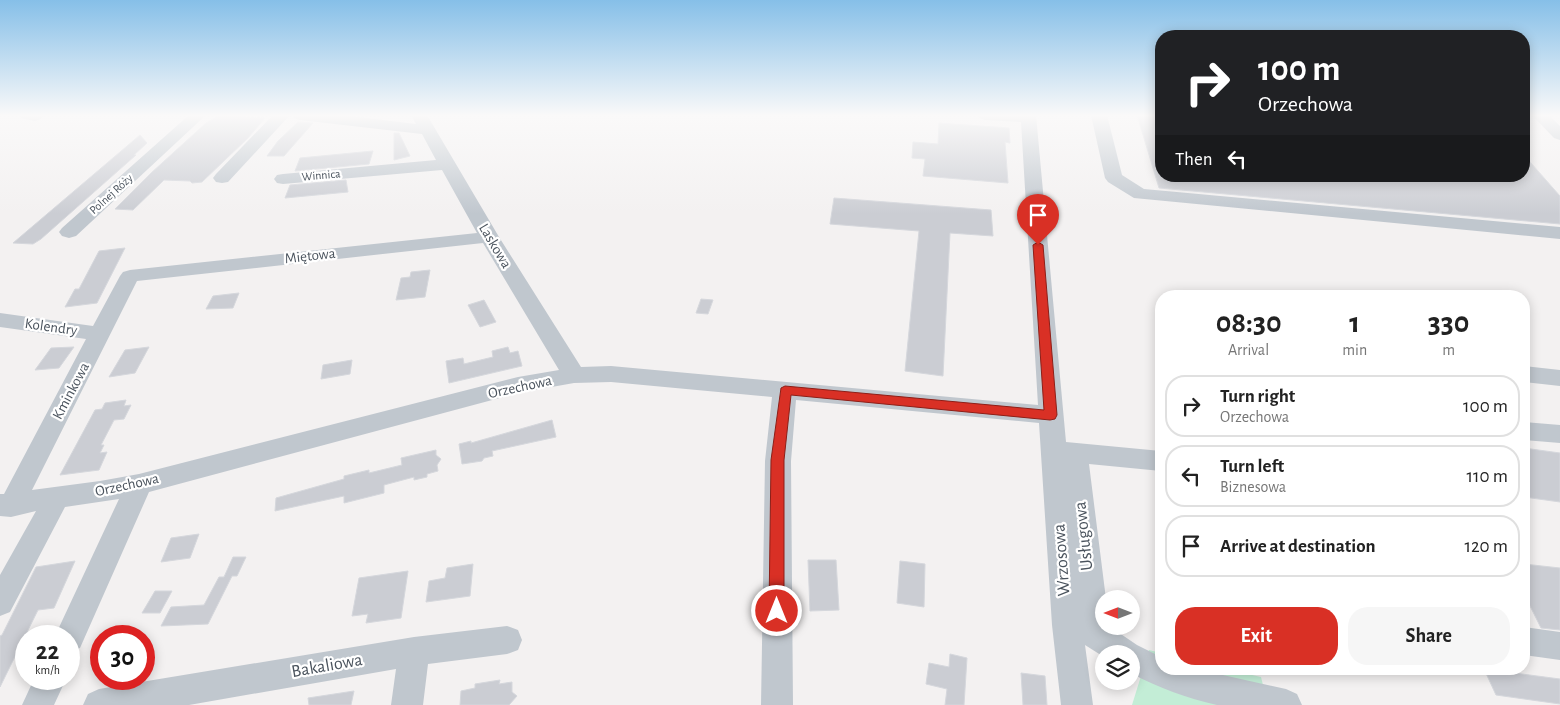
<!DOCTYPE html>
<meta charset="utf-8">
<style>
body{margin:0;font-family:"Alegreya Sans",sans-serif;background:#f6f6f6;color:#222;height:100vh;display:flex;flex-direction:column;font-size:19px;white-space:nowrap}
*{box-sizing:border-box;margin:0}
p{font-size:16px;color:#767676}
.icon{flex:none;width:28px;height:28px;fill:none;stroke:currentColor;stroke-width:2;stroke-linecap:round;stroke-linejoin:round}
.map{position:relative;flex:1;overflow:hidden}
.drawer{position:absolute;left:1155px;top:290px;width:375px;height:385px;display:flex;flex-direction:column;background:#fff;border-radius:20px;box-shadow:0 2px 12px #0003}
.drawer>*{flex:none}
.banner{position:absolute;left:1155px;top:30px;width:375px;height:152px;border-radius:20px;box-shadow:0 2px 12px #0003;background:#202124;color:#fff;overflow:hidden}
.needle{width:32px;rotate:270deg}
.controls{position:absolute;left:1095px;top:590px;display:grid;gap:10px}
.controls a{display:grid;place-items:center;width:45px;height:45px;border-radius:50%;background:#fff;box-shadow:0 2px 12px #0003;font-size:25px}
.speed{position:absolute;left:15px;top:625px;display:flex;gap:10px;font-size:25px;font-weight:700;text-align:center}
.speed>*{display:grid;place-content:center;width:65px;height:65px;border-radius:50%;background:#fff;box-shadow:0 2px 12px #0003;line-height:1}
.speed small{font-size:12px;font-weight:400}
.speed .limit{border:8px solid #d22;background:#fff;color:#111}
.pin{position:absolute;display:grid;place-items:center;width:42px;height:42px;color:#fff;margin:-51px -21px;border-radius:50% 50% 50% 0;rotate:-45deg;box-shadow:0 0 5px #0007}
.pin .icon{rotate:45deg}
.me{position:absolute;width:55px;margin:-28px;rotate:0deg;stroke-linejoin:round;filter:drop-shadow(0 0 4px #0008)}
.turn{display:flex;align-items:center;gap:18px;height:105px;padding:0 20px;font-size:22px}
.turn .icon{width:65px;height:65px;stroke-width:2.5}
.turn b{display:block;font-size:35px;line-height:42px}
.then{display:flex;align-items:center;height:48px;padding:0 20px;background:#0003;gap:10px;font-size:19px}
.eta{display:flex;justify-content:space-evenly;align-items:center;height:85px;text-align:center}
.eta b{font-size:30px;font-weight:700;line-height:35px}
.action{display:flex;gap:10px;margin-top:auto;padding:10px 20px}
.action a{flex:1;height:58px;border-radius:20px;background:#d93025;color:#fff;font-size:20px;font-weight:700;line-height:58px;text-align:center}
.action a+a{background:#f6f6f6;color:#222}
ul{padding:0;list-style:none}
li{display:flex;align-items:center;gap:15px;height:62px;margin:0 10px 8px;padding:0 10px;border:2px solid #e0e0e0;border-radius:20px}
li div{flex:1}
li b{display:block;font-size:19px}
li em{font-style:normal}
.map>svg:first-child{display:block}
</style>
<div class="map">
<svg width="1560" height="705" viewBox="0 0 1560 705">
<rect width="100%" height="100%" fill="#f3f1f1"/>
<!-- green -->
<path fill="#c3edd6" d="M1149 650 1161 653V669H1226L1261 677 1268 705H1132Z"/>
<!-- building -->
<path fill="#cbcdd3" stroke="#d5d7dc" d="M1137 115H1161V176H1524V155L1560 196V224L1159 188Z
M225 116 265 118 248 138 202 182 192 183 190 181 164 180 133 210 115 209 151 173 206 123 216 117Z
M298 122 313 123 284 156H267L278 141Z
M939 123 1009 128 1010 143 1005 142 1008 183 923 176 925 159 912 158 913 142 938 144Z
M394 133H399L410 156 394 160Z
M140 135 147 143 134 155H136L41 239 33 244 13 243Z
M373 151 369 164 295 171 300 158Z
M346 180 348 192 285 198 290 185Z
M834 198 991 210 993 236 950 233 943 376 905 371 919 231 830 224Z
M125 248 97 303 65 307 75 289H79L99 251Z
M430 270 425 297 396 300 401 278 410 277 411 272Z
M239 293 233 308 206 309 213 296Z
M701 299 713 300 708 314 696 313Z
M484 300 496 322 480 327 468 305Z
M74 347 59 368 35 370 51 348Z
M149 347 135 373 109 377 125 350Z
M508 347 510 353 518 351 522 366 449 383 446 361 463 358 464 364 493 357 492 351Z
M352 360 350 374 321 379 323 365Z
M126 400 124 406 131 405 124 419 114 420 101 445H104L100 453 107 452 99 470 60 475 95 410 102 409 105 403Z
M552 420 556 437 492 451 493 456 484 458 482 461 462 464 459 444 471 441V443Z
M1524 448 1560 453V502L1524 497Z
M436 450V455L441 459 437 465 438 471 427 474V477L414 480V477L384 485V493L344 503V496L275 511 276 498 344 479V476L369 470V473L402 465 401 458Z
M199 534 190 558 161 562 171 538Z
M233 557H246L237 576H232L208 624 161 626 171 607 204 605 219 577H224Z
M808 560H836L839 610 810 611Z
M75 561 54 608 38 610 0 687V636L2 635 36 567Z
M900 561 925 564 924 607 897 603Z
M473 564 470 596 426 602 429 581 445 578 447 568Z
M1524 564 1560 568V630L1541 628 1524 594Z
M408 571 401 618 366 623 368 614 352 616 359 578Z
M155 591H172L160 613H142Z
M950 654 967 658 964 705H945L947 689 926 684 929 663 949 667Z
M1484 669 1560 679V704L1496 695Z
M1021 673 1045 676 1047 705H1023Z
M500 680 499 684 512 682V692L517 696 509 705H460L461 691 475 688V684Z
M354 691 351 705H309L308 698Z"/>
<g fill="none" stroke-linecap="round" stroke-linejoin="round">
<!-- minor -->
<path fill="#c0c7ce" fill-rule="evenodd" d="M19 115H42L43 116 41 119 35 121 21 118Z
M189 115H206L76 236 69 238 62 236 59 232 62 228Z
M273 115H290L228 182 222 183 216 182 213 178 216 174Z
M292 115H341L416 124 411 115H427L499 237 581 367 611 366 1038 405 1021 122 985 120 979 118 977 115H1036L1066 442 1161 451V471L1089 464 1106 599H1104V626H1109L1137 645 1161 657V669H1196L1286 689 1297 694 1302 705H1217C1187 698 1158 688 1131 673V654H1104V657L1085 645 1093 705H1061L1052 625 1039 423 796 400 791 461 793 705H761L765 461 772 397 611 382 574 383 518 393 149 492 80 648 69 652V636H55L119 499 65 507 10 612 0 616V575L36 511 11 517 0 516V494H4L86 339 0 327V313L93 326 120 276 123 272 130 270 477 233 442 170 283 184 277 183 274 179 277 175 283 174 436 160 422 134 300 120 294 118ZM483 243 559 370 518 377 139 474 100 481 32 490 137 281Z
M1091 115H1107L1122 175 1144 189 1560 227V239L1134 198 1108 182 1105 178Z
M1532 115H1549L1560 126V140L1554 138Z
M1524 366 1560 370V386L1524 382Z
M1524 422 1560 425V443L1524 440Z
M507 626 518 630 522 640 518 650 507 654 428 664 423 705H391L396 669 189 705H83L88 694 99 689 414 637Z
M1524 627 1560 632V660L1524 655Z
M34 679H66L54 705H22Z"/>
</g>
<!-- sky -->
<linearGradient id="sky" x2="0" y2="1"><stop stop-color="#86bfe8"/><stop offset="0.54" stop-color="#faf9f9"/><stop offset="1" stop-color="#faf9f9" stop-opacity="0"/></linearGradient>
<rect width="1560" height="214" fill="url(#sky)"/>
<!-- route -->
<path fill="#d93025" stroke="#8d1f18" d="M1038 242 1043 245 1057 415 1055 419 1050 420 791 395 784 460V611L782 616 777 618 772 616 769 611 771 460 781 388 785 386 1044 410 1033 245Z"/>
<g text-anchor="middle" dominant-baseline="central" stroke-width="4.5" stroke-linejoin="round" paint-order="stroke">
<!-- far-street labels -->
<g font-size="12" fill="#4a535d" stroke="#fff">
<text transform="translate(321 175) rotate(-5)">Winnica</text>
<text transform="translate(111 194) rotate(-42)">Polnej Róży</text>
</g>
<!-- street labels -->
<g font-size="15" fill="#4a535d" stroke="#fff">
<text transform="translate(495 246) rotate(59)">Laskowa</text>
<text transform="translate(310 256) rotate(-6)">Miętowa</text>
<text transform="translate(51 327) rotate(8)">Kolendry</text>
<text transform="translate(520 387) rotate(-12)">Orzechowa</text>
<text transform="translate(71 391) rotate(-62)">Kminkowa</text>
<text transform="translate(127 485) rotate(-12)">Orzechowa</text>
</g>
<!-- near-street labels -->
<g font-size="18" fill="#4a535d" stroke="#fff">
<text transform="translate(1084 536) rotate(-96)">Usługowa</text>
<text transform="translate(1062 560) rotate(-94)">Wrzosowa</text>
<text transform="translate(327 666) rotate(-10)">Bakaliowa</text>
</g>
</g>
</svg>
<div class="controls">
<a><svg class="needle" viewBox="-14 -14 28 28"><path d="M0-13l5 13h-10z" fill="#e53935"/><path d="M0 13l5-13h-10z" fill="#767676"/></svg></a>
<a><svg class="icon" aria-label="layers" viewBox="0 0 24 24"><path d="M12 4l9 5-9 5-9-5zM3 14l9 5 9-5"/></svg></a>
</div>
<div class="speed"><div>22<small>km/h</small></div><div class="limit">30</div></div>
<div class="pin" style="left:1038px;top:245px;background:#d93025"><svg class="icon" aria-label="arrive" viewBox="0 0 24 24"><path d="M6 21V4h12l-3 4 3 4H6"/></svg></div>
<svg class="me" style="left:777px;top:611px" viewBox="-20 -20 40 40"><circle r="17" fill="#d93025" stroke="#fff" stroke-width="3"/><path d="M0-11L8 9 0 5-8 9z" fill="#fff"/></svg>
<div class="banner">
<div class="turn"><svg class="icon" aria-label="right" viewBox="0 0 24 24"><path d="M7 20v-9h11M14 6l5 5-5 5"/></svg><div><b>100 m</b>Orzechowa</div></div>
<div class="then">Then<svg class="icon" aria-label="left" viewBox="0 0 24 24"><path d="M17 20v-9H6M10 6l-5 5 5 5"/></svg></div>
</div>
<section class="drawer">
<div class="eta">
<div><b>08:30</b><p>Arrival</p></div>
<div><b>1</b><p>min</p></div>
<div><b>330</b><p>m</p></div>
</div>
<ul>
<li><svg class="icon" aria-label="right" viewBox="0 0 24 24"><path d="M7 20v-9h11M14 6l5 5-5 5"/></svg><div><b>Turn right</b><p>Orzechowa</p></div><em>100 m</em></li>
<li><svg class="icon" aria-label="left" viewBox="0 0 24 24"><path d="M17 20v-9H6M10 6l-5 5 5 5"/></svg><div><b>Turn left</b><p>Biznesowa</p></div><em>110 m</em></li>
<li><svg class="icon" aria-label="arrive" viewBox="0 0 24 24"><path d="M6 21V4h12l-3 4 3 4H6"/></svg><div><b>Arrive at destination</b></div><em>120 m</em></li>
</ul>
<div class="action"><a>Exit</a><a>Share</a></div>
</section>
</div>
